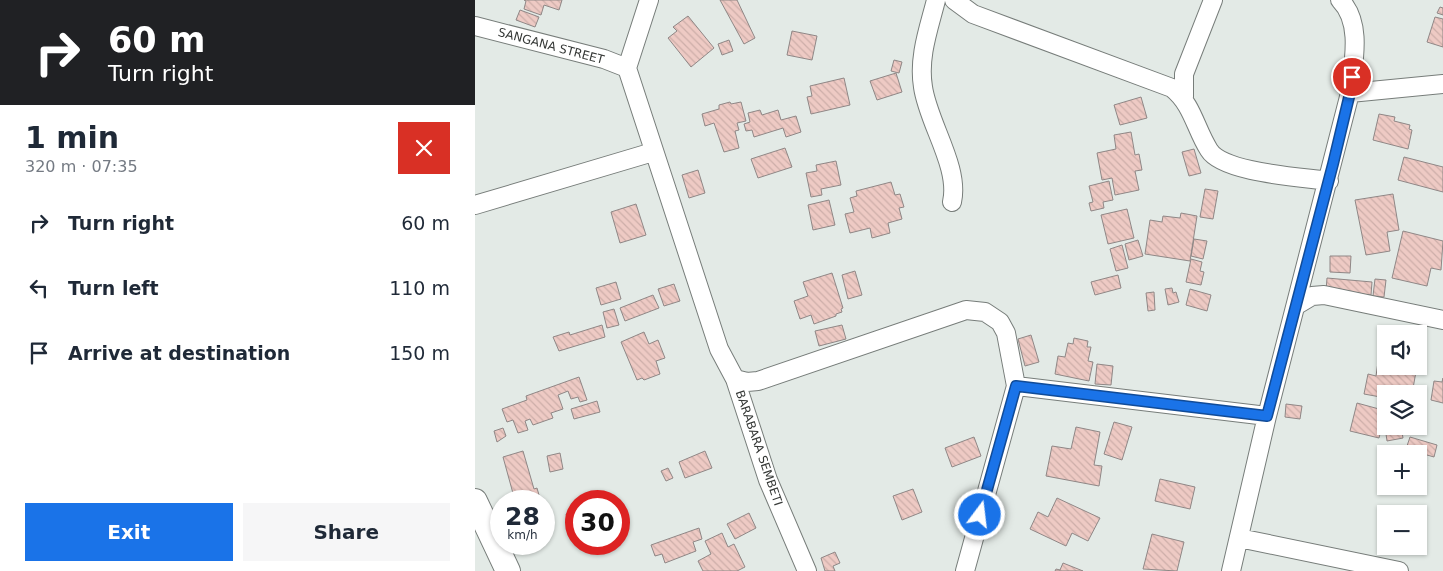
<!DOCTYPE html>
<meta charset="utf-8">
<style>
body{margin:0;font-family:"DejaVu Sans",sans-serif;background:#f6f6f7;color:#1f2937;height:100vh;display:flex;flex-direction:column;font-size:19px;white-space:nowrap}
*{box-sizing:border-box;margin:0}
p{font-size:16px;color:#747a83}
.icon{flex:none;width:28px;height:28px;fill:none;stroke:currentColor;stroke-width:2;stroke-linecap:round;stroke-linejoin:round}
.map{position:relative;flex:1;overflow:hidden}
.details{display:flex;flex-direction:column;background:#fff;width:475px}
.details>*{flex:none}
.top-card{background:#202124;color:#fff;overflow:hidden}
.buttons{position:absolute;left:902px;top:325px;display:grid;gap:10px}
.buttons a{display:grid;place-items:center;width:50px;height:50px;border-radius:0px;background:#fff;box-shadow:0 1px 4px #0004;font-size:25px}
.speed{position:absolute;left:15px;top:490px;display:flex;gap:10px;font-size:25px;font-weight:700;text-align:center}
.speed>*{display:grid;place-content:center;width:65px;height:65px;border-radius:50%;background:#fff;box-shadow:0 1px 4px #0004;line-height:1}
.speed small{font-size:12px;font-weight:400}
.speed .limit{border:8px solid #d22;background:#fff;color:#111}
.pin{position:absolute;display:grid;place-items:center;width:42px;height:42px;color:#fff;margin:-21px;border:2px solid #fff;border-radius:50%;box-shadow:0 1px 5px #0007}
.me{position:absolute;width:55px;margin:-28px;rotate:15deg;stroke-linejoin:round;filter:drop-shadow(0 0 4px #0008)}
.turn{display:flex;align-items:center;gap:18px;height:105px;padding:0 25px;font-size:22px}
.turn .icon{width:65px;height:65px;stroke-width:2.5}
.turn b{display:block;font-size:35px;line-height:42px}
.round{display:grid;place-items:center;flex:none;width:52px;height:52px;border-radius:0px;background:#f6f6f7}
.head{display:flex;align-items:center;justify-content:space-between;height:85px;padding:0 25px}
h1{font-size:30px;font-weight:700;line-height:38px}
.button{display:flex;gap:10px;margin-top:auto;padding:10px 25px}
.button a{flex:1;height:58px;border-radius:0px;background:#1a73e8;color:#fff;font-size:20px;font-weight:700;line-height:58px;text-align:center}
.button a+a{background:#f6f6f7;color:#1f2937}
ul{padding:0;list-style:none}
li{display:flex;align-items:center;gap:15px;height:65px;padding:0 25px}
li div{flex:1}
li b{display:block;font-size:19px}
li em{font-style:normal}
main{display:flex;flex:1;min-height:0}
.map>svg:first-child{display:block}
</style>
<main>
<section class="details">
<div class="top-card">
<div class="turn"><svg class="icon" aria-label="right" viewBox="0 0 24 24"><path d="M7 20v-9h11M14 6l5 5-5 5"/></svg><div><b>60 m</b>Turn right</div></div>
</div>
<div class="head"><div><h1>1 min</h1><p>320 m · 07:35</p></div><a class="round" style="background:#d93025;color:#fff"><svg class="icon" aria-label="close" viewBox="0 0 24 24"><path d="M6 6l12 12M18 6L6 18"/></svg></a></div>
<ul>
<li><svg class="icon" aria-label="right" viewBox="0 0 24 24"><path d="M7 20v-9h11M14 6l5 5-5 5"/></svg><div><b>Turn right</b></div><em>60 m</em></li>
<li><svg class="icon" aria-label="left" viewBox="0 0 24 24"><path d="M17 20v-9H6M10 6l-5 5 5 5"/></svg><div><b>Turn left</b></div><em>110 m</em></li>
<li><svg class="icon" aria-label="arrive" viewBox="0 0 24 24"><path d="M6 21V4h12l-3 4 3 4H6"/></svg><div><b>Arrive at destination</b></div><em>150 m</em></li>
</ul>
<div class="button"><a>Exit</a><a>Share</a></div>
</section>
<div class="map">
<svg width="968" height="571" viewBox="0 0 968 571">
<defs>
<pattern id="building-back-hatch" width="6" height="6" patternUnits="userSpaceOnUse" patternTransform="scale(1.25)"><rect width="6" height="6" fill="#eecac4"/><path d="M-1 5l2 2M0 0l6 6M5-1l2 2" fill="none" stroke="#cdaea9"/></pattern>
</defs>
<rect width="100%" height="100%" fill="#e3eae6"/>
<!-- building -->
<path fill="url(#building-back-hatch)" stroke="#8f8786" d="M49 0H87L84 10 69 5 66 15 49 9 51 1Z
M245 0H262L280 38 269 44Z
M965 7 968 8V15L962 13Z
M45 10 64 17 60 27 41 20Z
M213 16 239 48 216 67 193 38 202 31 198 27Z
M960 17 968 19V47L952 42Z
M317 31 342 36 337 60 312 55Z
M254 40 258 51 247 55 243 44Z
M419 60 427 62 424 73 416 71Z
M421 73 427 92 402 100 395 81Z
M369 78 375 105 336 114 332 97 337 96 335 86Z
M666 97 672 118 645 125 639 105Z
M255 102 256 104 266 102 271 121 262 123 264 130 260 131 264 148 249 152 239 123 230 126 227 114 244 109V105Z
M285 110 287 115 303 110 306 120 321 116 326 132 311 137 308 128 279 137 277 130 271 131 269 124 275 122 273 113Z
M904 114 920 117 919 121 935 125 934 129 937 130 933 149 898 140Z
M656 132 660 155 664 154 667 170 660 171 664 190 640 195 637 178 627 180 622 153 641 149 639 135Z
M310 148 317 167 283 178 276 159Z
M719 149 726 173 714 176 707 152Z
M929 157 968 167V192L923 180Z
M361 161 366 185 346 189 347 195 336 197 331 173 342 171 341 165Z
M223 170 230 193 214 198 207 175Z
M634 181 638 200 628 202 629 208 616 211 614 203 618 202 614 186Z
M416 182 420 195 425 194 429 207 424 208 427 219 413 223 415 233 397 238 395 228 375 233 370 214 379 212 375 198 382 196 381 191Z
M730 189 743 191 738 219 725 217Z
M918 194 924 230 912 232 915 251 891 255 880 200Z
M354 200 360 225 338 230 333 205Z
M161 204 171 235 145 243 136 212Z
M652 209 659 238 633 244 626 215Z
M706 213 722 216 715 261 670 254 675 220 687 222 688 216 705 218Z
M928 231 968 241 966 270 956 268 952 286 917 278Z
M719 239 732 241 728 259 716 256Z
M663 240 668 256 654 260 650 244Z
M647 245 653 268 641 271 635 249Z
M855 256H876L875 273 855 272Z
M716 259 727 262 725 271 729 272 726 285 711 282Z
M380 271 387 295 373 299 367 275Z
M357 273 368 308 366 309 367 312 361 314V316L339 324 336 315 325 319 319 301 333 296 328 282Z
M643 275 646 288 620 295 616 282Z
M852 278 897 282 896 295 851 291Z
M900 279 911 280 909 297 898 296Z
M141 282 146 299 126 305 121 288Z
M199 284 205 301 189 306 183 289Z
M697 288 698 293 701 292 704 302 693 305 690 289Z
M715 289 736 295 732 311 711 305Z
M679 292 680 310 673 311 671 293Z
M178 295 184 308 150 321 145 308Z
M139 309 144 325 132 328 128 312Z
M127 325 130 337 84 351 78 337 94 332 95 335Z
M367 325 371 339 344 346 340 331Z
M169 332 174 344 183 340 190 358 181 361 185 374 169 380 167 378 162 380 146 342Z
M556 335 564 362 550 366 543 339Z
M599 338 613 341 612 347H616L613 361 618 362 614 381 580 374 583 356 590 357 593 343 598 344Z
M903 362 911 364V366H942L937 394H911V398L889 394 893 374 901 376Z
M622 364 638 366 636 385 620 384Z
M104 377 112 400 105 402 103 397 96 399 93 391 83 395 88 409 76 413 78 418 58 425 55 419 50 421 53 430 43 433 38 420 32 422 27 409 52 400 51 396Z
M968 378V403L956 400 959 381 967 382Z
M122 401 125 412 99 419 96 409Z
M882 403 904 409 903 412 910 414 904 438 875 431Z
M811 404 827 406 825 419 810 417Z
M639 422 657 427 647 460 629 454Z
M926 426 928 438 912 441 910 427Z
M601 427 625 432 619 465 627 466 624 486 571 476 577 446 596 449Z
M28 428 31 436 22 442 19 431Z
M499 437 506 456 477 467 470 448Z
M935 437 962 445 959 457 931 449Z
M48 451 59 489 62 488 64 495 38 501 37 497H39L28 457Z
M230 451 237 468 210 478 204 462Z
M85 453 88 469 75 472 72 456Z
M193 468 198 478 191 481 186 471Z
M685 479 720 487 715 509 680 501Z
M438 489 447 512 427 520 418 496Z
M582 498 625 518 613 541 597 533 591 546 555 529 563 512 573 517Z
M101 511V544H103L100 545 91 514Z
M274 513 281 528 260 539 252 524Z
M224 528 227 539 218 542 221 551 190 563 187 554 180 556 176 545Z
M247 533 253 547 259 544 270 567 262 571H228L223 561 236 554 230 541Z
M677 534 709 542 702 571 668 569Z
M360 552 365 563 358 566 360 571H350L346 558Z
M588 563 608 571H580L581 569 585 570Z"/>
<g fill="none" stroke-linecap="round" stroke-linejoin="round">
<!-- street casing -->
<g stroke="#777d7a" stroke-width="20">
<path id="street" d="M174 0 152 68 244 349 260 379 272 382 283 381 491 310 510 312 525 322 531 333 541 386 490 571
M461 0C454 28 443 57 448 87 453 123 485 167 477 202
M479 0 498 14 697 88C718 105 720 128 734 150 748 173 827 177 854 181
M0 26 129 59 152 68
M875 93 968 84
M709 97V74L738 0
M0 205 178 152
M822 305 837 296 849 295 968 320
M260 379 293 480 332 571
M541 386 792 416
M764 538 924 571
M756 571 792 416 875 93C878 64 888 23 865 0"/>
</g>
<!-- secondary casing -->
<g stroke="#777d7a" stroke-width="26">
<path id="secondary" d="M0 501 33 571"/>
</g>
<!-- street -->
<use href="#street" stroke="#fff" stroke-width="18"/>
<!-- secondary -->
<use href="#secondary" stroke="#fff" stroke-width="24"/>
</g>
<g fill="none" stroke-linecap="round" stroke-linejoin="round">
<!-- route casing -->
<g stroke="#114b97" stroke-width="12">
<path id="route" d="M505 515 541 386 792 416 858 164 875 93 877 77"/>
</g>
<!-- route -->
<use href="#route" stroke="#1a73e8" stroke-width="9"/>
</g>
<g text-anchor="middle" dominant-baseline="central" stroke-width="4" stroke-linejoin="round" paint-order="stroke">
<!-- street labels -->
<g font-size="12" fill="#363937" stroke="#fff">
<text transform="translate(76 46) rotate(15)">SANGANA STREET</text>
<text transform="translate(284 448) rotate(71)">BARABARA SEMBETI</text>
</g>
</g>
</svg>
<div class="buttons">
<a><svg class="icon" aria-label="sound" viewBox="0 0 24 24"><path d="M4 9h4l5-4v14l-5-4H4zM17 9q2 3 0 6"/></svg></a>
<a><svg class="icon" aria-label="layers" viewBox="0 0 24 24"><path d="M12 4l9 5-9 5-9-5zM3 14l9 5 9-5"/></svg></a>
<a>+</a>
<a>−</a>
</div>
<div class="speed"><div>28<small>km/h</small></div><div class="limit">30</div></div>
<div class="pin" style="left:877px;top:77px;background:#d93025"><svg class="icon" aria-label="arrive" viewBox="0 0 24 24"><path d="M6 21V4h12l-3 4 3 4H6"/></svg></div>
<svg class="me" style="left:505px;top:515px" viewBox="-20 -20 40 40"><circle r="17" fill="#1a73e8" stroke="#fff" stroke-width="3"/><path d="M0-11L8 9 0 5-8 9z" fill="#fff"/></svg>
</div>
</main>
